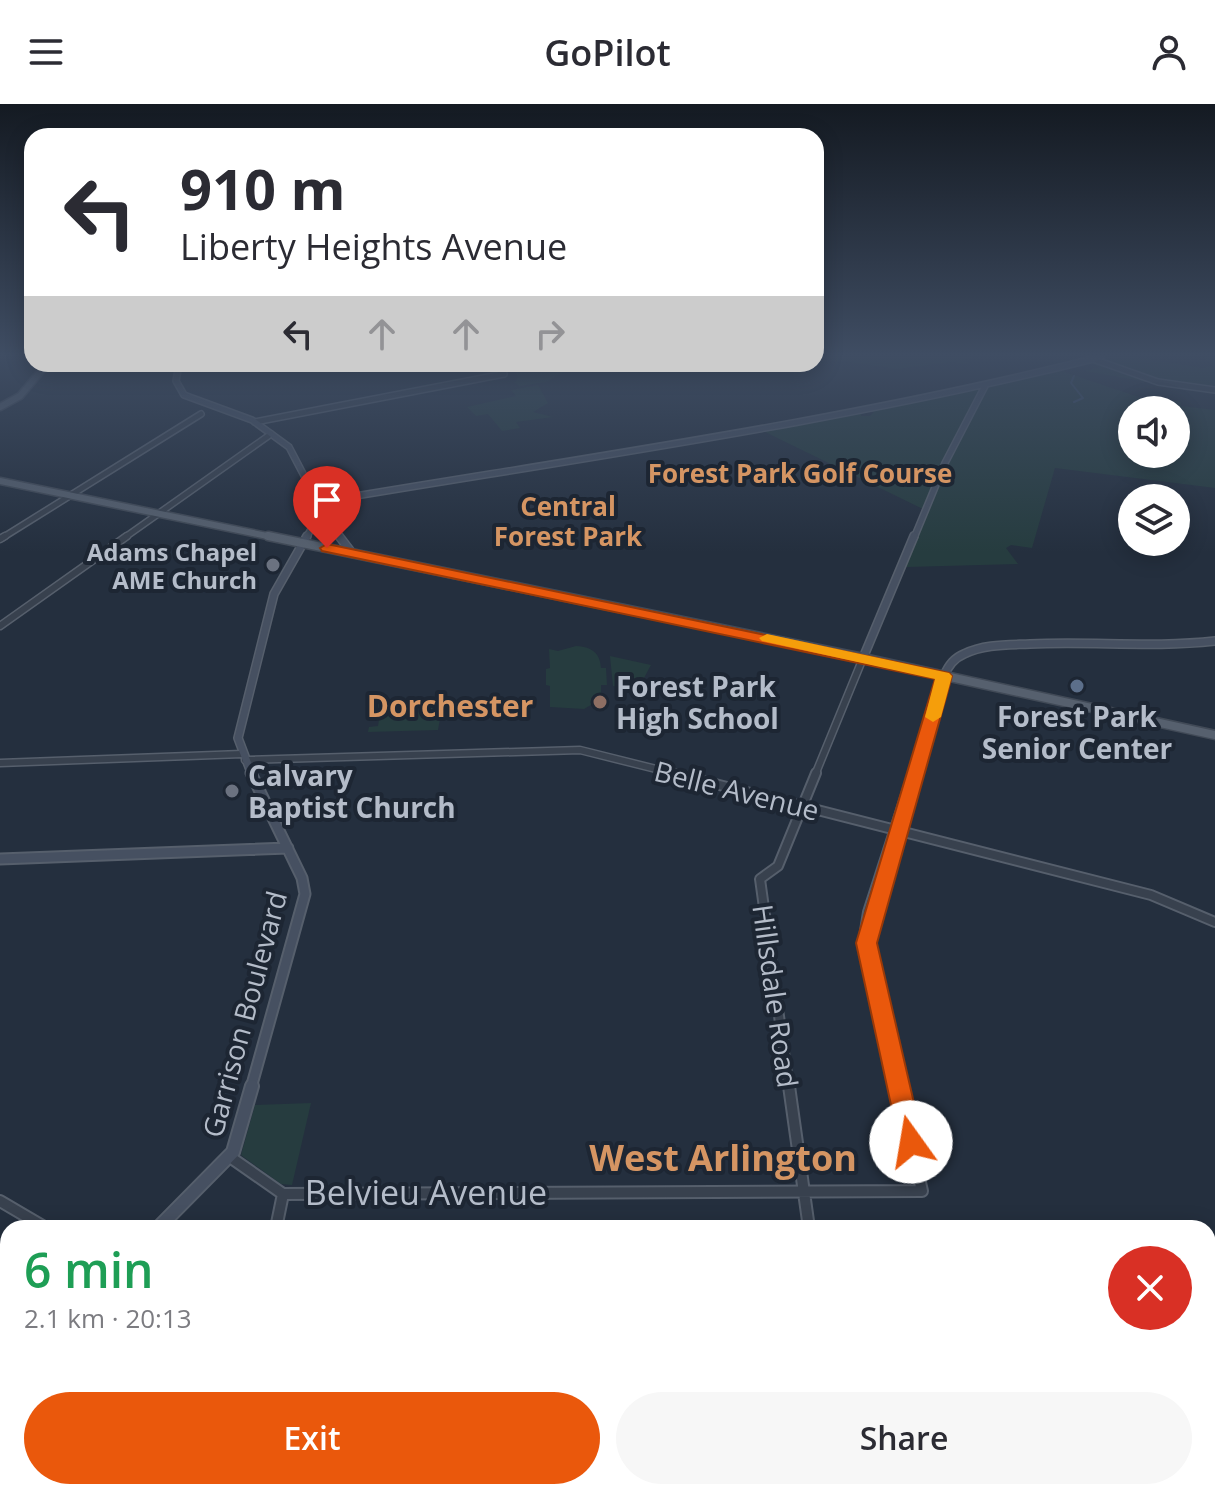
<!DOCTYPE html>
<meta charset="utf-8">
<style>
body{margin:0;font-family:"Open Sans",sans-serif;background:#f7f7f7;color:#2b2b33;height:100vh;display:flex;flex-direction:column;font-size:30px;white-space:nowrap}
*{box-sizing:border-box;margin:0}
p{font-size:26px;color:#7c7c81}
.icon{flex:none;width:44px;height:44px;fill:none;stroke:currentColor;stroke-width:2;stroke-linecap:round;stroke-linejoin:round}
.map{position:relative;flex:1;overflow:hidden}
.details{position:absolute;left:0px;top:1116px;width:1216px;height:280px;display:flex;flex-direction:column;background:#fff;border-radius:24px 24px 0 0;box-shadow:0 4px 20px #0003}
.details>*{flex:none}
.hud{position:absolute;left:24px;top:24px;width:800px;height:244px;border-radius:24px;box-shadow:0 4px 20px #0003;background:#fff;color:#2b2b33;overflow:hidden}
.controls{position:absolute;left:1118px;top:292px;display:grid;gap:16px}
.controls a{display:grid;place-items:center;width:72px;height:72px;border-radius:50%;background:#fff;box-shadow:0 4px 20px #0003;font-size:40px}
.pin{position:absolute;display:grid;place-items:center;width:68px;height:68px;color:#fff;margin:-82px -34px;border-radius:50% 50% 50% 0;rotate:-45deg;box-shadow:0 0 8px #0007}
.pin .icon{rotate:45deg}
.me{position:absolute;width:88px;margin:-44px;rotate:347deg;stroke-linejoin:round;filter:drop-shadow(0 0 6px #0008)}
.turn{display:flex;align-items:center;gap:28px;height:168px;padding:0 24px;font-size:36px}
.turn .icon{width:104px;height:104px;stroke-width:2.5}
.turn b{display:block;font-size:56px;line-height:68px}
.lanes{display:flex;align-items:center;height:76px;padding:0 24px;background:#0003;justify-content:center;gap:40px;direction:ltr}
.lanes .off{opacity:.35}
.round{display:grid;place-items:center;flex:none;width:84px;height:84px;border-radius:42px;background:#f7f7f7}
.headline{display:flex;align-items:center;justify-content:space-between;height:136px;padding:0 24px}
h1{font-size:48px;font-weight:600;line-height:60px;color:#1e9e55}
.cta{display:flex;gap:16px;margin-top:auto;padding:16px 24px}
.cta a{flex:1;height:92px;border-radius:48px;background:#ea580c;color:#fff;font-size:32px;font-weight:600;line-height:92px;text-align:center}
.cta a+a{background:#f7f7f7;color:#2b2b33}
header{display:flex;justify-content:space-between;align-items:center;height:104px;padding:0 24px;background:#fff;font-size:36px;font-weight:600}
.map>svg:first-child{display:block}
</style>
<header><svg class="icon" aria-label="menu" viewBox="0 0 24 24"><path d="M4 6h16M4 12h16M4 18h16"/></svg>GoPilot<svg class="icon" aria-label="person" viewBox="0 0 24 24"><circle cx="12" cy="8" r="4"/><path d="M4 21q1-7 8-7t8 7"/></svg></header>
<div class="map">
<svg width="1215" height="1396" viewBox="0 0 1215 1396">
<rect width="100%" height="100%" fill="#242f3e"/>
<!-- green -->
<path fill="#263c3f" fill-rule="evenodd" d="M816 253H974L965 256 970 260 952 258 897 265Z
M1104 253H1135L1203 264 1213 262 1204 253H1215V290L1085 267 1099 263 1087 257Z
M513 260H530L528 263 531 264 557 260 566 267 546 278 520 282 515 279 518 273 514 265 505 262Z
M1059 266C1092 277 1124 289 1156 298 1166 300 1172 295 1181 298V302L1215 306V384L1055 364 1032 444 1011 441 1006 444 1018 460 907 463 905 462 927 407 761 326 862 307 861 312H870L874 308 866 306ZM1132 306H1176V350H1132Z
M538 281 548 299 533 308 553 313 516 318 520 324 502 327 488 310 476 312 467 303 516 292 511 286Z
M576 542C591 543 600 548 601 564H606L607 581H601V595L584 605 550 603V582L546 581V565L550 564 549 545 558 547Z
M610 552 651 561 638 585 613 582Z
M373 599H443L438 626 368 628 369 623 378 622 379 616H370Z
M311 999 292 1081 281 1080 241 1051 255 1001Z"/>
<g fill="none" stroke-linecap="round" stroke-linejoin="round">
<!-- stream -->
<path stroke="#394c67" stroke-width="2" d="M1074 272 1071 279 1083 294 1074 298"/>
<!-- tertiary-far3 casing -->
<g stroke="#565f6c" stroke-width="8">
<path id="tertiary-far3" d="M1090 254 1158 278 1215 286
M491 260 504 270
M255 318 504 270
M2 434 201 310
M124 434 271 330"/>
</g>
<!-- tertiary-far2 casing -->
<g stroke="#565f6c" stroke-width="9">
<path id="tertiary-far2" d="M0 435 5 432
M0 522 127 432
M245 656 580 646 680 671
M0 659 242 650
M815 671 863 554
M912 671 944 572"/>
</g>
<!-- tertiary-far1 casing -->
<g stroke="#565f6c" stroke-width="12">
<path id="tertiary-far1" d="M672 669 1151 791 1215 818
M867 839 879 789
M789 984 760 775 778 762 816 669
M899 984 864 833 868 808 913 669"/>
</g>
<!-- tertiary casing -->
<g stroke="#565f6c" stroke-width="14">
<path id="tertiary" d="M789 982 809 1124
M230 1053 283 1090 922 1087 898 982
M0 1097 46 1124
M276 1124 283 1090
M847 1388 848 1396"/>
</g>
<!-- secondary-far3 casing -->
<g stroke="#565f6c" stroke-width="8">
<path id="secondary-far3" d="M179 260 176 277 184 291 252 316 289 343 322 406 306 434
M320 398C581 354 844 318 1101 253
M322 406 340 434
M914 434 945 359 985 282"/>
</g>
<!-- secondary-far2 casing -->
<g stroke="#565f6c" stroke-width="10">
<path id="secondary-far2" d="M339 432 352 449
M863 554 914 432
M944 572C948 562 954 554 964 550 984 540 1008 541 1030 540 1092 537 1154 544 1215 537
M252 671 238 634 274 490 307 432"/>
</g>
<!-- secondary-far1 casing -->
<g stroke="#565f6c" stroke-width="13">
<path id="secondary-far1" d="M0 755 288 744
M251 984 305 790 302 774 251 669"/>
</g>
<!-- secondary casing -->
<g stroke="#565f6c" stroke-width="16">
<path id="secondary" d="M158 1124 233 1048 252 982
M0 1274 8 1267
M88 1396 97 1388"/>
</g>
<!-- primary-far2 casing -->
<g stroke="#414a57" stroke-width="9">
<path id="primary-far2" d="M0 303 20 292 47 260
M0 377 277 434"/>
</g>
<!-- primary-far1 casing -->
<g stroke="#414a57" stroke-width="11">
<path id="primary-far1" d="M268 432 863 554 1215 631"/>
</g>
<!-- primary casing -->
<g stroke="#414a57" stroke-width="17">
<path id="primary" d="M0 1235 8 1239
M0 1254 8 1258
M372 1388 389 1396
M424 1388 441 1396"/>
</g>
<!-- tertiary-far3 -->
<use href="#tertiary-far3" stroke="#38414e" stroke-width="5"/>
<!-- tertiary-far2 -->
<use href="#tertiary-far2" stroke="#38414e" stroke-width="6"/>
<!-- tertiary-far1 -->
<use href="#tertiary-far1" stroke="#38414e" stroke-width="8"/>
<!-- tertiary -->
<use href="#tertiary" stroke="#38414e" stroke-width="10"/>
<!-- secondary-far3 -->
<use href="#secondary-far3" stroke="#465061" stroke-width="5"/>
<!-- secondary-far2 -->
<use href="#secondary-far2" stroke="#465061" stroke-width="7"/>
<!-- secondary-far1 -->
<use href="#secondary-far1" stroke="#465061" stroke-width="9"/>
<!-- secondary -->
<use href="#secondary" stroke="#465061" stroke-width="12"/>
<!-- primary-far2 -->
<use href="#primary-far2" stroke="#56606e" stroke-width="6"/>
<!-- primary-far1 -->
<use href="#primary-far1" stroke="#56606e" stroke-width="8"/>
<!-- primary -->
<use href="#primary" stroke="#56606e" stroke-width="13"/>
<!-- rail -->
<path stroke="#5a6575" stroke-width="3" stroke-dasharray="12 12" stroke-linecap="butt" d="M0 1269 8 1273
M233 1388 249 1396
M265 1388 282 1396"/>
</g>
<!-- sky -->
<linearGradient id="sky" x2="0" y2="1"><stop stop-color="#141a22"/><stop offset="0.56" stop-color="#3f4d63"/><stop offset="1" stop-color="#3f4d63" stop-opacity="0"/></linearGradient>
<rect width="1215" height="448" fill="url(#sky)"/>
<!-- route -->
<path fill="#ea580c" stroke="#983908" stroke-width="2" d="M327 440 949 569 952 572 877 839 923 1038 920 1046 911 1049 902 1046 899 1038 856 839 935 575 322 447 320 444Z"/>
<!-- slow -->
<path fill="#f59e0b" d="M767 530 949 569 952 572 941 613 933 618 925 613 935 575 762 537 759 534Z"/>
<!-- markers -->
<g fill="#6b7280" stroke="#1d2633" stroke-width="3">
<circle cx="273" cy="461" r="8"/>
<circle cx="232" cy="687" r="8"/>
</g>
<circle fill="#5c6f8a" stroke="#1d2633" stroke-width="3" cx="1077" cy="582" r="8"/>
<circle fill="#8d6e63" stroke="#1d2633" stroke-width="3" cx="600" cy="598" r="8"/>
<g text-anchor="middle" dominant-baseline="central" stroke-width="8" stroke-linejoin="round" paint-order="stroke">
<!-- far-poi labels -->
<g font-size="24" font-weight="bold" fill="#b4bcc9" stroke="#1d2633" text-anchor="end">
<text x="257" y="447">Adams Chapel<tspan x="257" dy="28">AME Church</tspan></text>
</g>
<!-- far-neighbourhood labels -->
<g font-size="26" font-weight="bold" fill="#d59563" stroke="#1d2633">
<text x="800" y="369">Forest Park Golf Course</text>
<text x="568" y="402">Central<tspan x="568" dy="30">Forest Park</tspan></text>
</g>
<!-- poi labels -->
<g font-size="28" font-weight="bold" fill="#b4bcc9" stroke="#1d2633" text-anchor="start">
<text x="616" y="582">Forest Park<tspan x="616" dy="32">High School</tspan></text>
<text x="1077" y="612" text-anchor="middle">Forest Park<tspan x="1077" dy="32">Senior Center</tspan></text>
<text x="248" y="671">Calvary<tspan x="248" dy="32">Baptist Church</tspan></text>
</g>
<!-- street labels -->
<g font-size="28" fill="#b4bcc9" stroke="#1d2633">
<text transform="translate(737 686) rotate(14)">Belle Avenue</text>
<text transform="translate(776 892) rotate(82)">Hillsdale Road</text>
<text transform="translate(244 910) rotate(-75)">Garrison Boulevard</text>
</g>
<!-- neighbourhood labels -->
<g font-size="30" font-weight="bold" fill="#d59563" stroke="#1d2633">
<text x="450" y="601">Dorchester</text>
</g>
<!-- near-street labels -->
<g font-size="34" fill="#b4bcc9" stroke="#1d2633">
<text x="426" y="1088">Belvieu Avenue</text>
</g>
<!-- near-neighbourhood labels -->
<g font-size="36" font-weight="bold" fill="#d59563" stroke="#1d2633">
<text x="723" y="1053">West Arlington</text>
</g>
</g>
</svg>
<div class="controls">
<a><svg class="icon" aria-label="sound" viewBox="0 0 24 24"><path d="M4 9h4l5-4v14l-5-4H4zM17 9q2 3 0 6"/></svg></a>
<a><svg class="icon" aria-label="layers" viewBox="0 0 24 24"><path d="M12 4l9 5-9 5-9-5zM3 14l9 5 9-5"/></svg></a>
</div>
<div class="pin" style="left:327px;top:444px;background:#d93025"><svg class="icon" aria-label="arrive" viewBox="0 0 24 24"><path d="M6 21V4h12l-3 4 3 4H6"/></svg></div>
<svg class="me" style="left:911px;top:1038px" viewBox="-20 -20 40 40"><circle r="19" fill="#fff"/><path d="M0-13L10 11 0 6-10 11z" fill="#ea580c"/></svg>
<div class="hud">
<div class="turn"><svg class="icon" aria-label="left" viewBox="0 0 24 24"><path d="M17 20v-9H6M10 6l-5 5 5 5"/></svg><div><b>910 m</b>Liberty Heights Avenue</div></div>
<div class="lanes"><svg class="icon" aria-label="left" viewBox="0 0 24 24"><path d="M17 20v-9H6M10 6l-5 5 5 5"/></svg><svg class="icon off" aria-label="ahead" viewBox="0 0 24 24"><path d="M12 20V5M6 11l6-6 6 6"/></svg><svg class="icon off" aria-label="ahead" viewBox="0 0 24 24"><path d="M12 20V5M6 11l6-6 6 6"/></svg><svg class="icon off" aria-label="right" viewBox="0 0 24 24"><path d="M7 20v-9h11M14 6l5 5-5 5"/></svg></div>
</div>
<section class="details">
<div class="headline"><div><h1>6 min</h1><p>2.1 km · 20:13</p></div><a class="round" style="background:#d93025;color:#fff"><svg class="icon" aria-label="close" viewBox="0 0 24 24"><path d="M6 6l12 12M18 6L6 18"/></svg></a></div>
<div class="cta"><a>Exit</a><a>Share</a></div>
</section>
</div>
